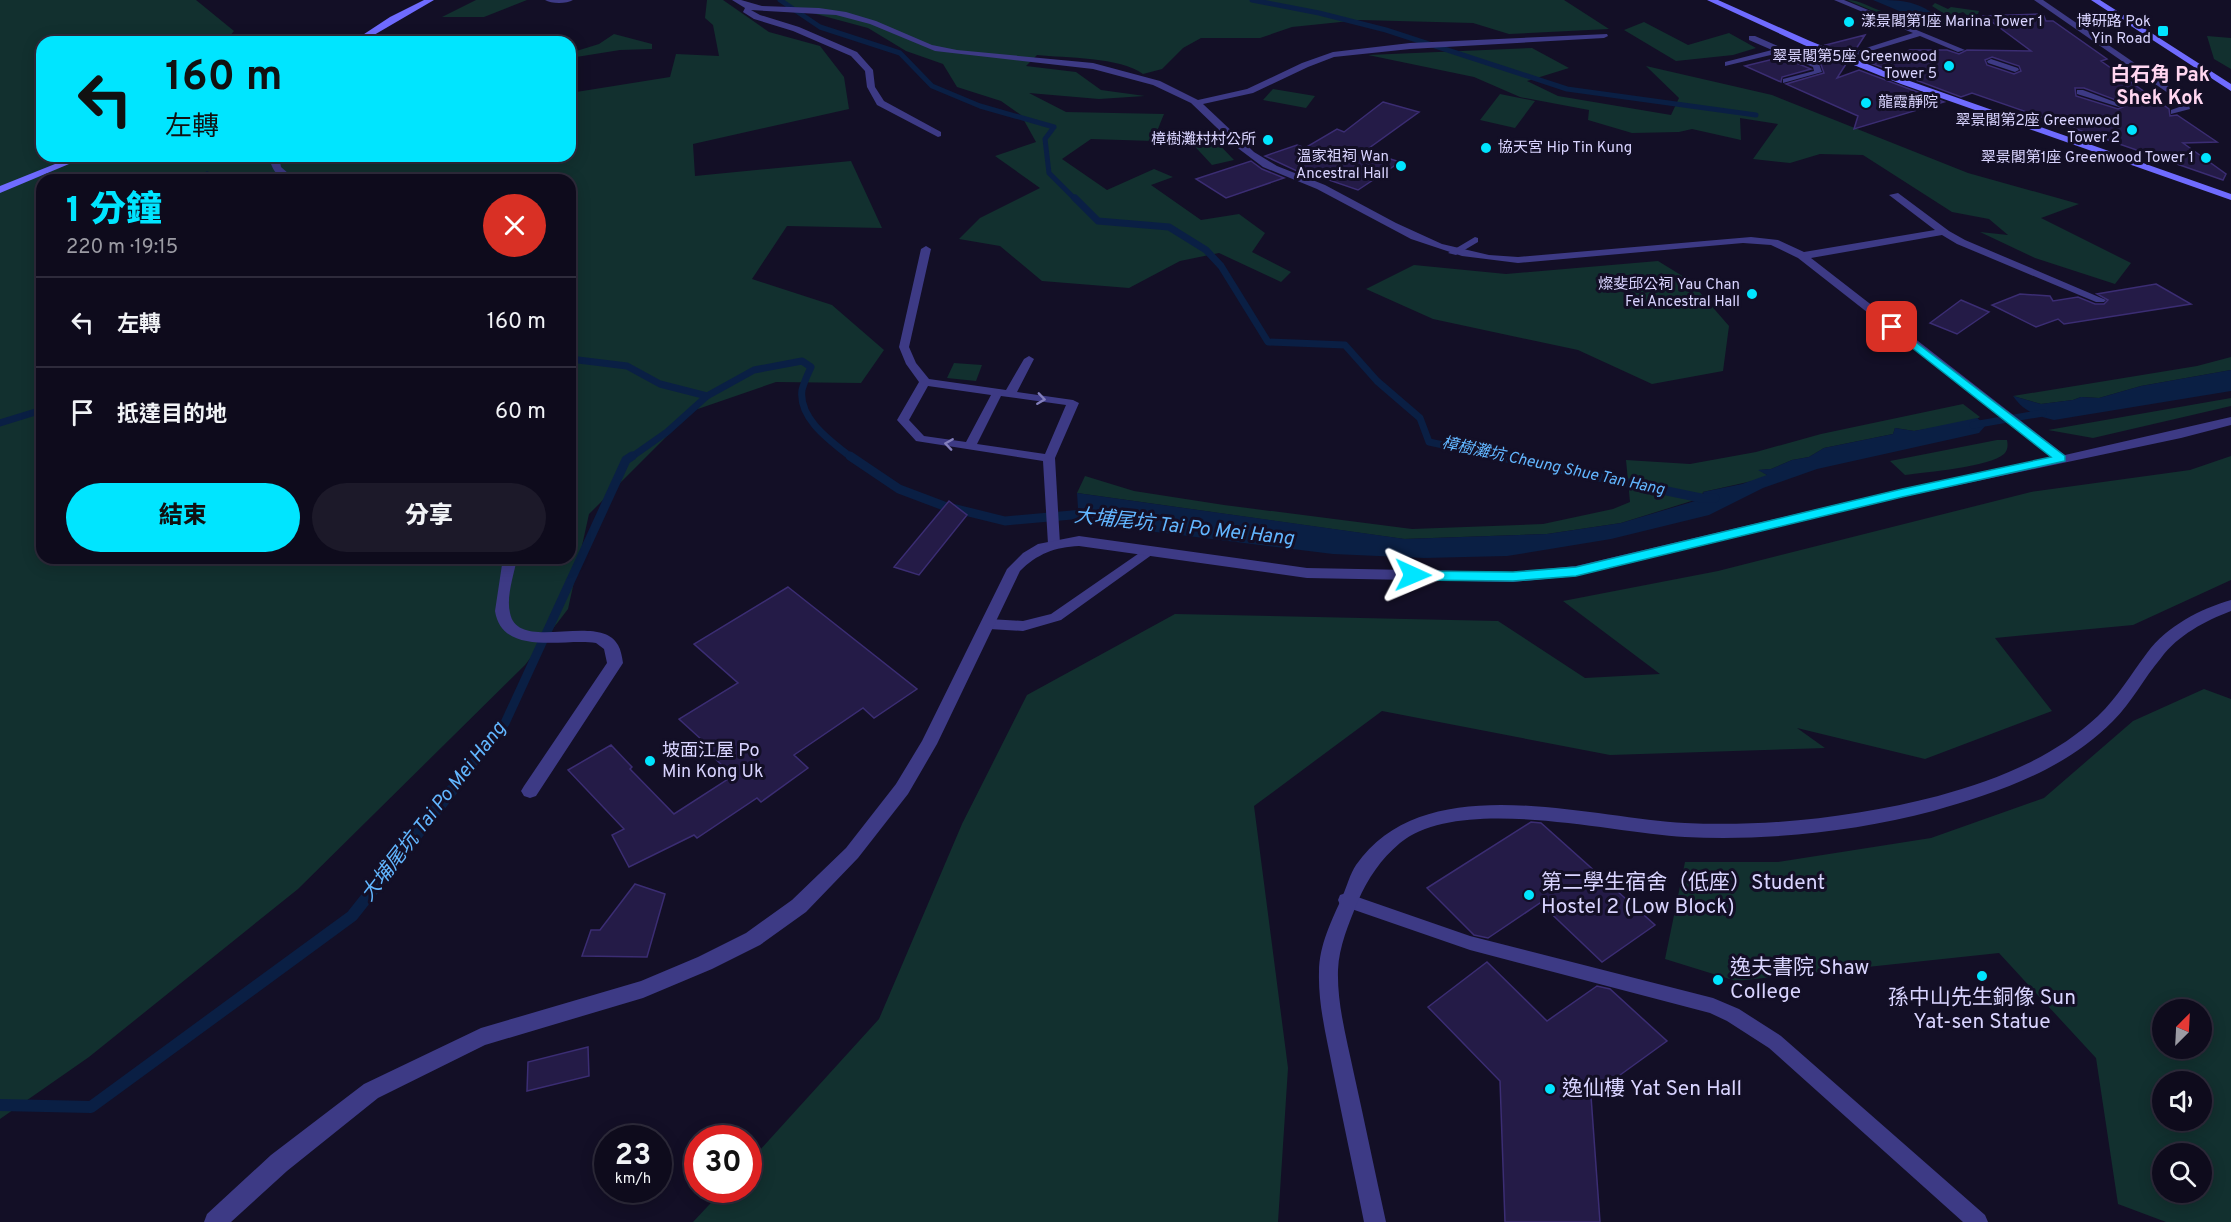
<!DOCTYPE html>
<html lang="zh-TW">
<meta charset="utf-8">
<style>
body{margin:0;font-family:Overpass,"Noto Sans TC",sans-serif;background:#1c1929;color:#f1f3f6;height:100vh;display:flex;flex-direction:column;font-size:22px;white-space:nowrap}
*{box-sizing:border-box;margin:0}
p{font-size:20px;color:#9b9ba3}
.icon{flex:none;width:33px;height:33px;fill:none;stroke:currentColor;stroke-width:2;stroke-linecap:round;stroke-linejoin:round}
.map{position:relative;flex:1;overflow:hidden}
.side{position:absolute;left:36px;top:174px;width:540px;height:390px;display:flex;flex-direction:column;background:#0e0b1c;border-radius:18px;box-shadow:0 3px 15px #0003,0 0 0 2px #2e2b3b}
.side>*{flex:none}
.top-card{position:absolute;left:36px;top:36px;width:540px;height:126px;border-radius:18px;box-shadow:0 3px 15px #0003,0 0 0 2px #2e2b3b;background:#00e5ff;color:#111;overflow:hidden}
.needle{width:39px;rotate:24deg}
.tools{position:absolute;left:2152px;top:999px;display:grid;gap:12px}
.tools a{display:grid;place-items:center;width:60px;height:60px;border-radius:50%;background:#0e0b1c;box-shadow:0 3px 15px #0003,0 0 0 2px #2e2b3b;font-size:30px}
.speed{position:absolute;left:594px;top:1125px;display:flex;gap:12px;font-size:30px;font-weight:700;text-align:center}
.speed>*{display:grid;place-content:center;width:78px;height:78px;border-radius:50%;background:#0e0b1c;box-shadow:0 3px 15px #0003,0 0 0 2px #2e2b3b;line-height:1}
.speed small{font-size:15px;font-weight:400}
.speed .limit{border:9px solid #d22;background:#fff;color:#111}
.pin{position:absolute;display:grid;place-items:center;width:51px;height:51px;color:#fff;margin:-26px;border-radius:12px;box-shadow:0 3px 9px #0006}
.me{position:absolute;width:66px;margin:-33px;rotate:91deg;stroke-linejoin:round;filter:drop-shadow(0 0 4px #0008)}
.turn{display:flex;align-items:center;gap:21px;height:126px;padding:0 30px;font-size:27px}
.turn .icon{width:78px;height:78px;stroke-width:2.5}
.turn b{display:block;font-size:42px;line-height:51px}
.round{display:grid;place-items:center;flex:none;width:63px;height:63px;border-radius:32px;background:#1c1929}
.headline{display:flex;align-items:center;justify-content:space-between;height:102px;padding:0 30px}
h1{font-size:36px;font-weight:800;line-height:45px;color:#00e5ff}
.cta{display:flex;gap:12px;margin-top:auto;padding:12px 30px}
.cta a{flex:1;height:69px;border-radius:36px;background:#00e5ff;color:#111;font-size:24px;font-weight:800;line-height:69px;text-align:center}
.cta a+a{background:#1c1929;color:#f1f3f6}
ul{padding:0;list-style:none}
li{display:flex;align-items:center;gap:18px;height:90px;padding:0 30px;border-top:2px solid #2e2b3b}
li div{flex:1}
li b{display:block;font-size:22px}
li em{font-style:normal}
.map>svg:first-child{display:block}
</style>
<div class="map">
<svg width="2231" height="1222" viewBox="0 0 2231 1222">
<rect width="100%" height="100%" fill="#130f26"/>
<!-- green -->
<path fill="#12302f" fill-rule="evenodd" d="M0 0H196L234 31 225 42H42V156H570V93L670 77 676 54 719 56 713 25 705 18 707 0H723L769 32 820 46 844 77 849 109 693 144 695 176 851 161 882 228 787 226 752 279 832 305 884 350 861 383 776 382 692 411 589 514 568 609 525 665 298 889 89 1057 0 1119ZM42 180H570V558H42Z
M476 0H527L484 17H442Z
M783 0H1564L1609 29 1509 34 1473 23 1360 20 1292 27 1260 38H1201L1183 48 1162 69 1143 74C1121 57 1065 58 1037 55L1026 66 1076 72 1101 90 1145 96 1099 99 1029 93 1066 112 1164 114 1153 141 1091 139 1062 159 1107 190 1154 169 1173 177 1151 185 1201 220 1239 214 1265 233 1252 252 1291 272 1281 282 1219 253 1180 261 1129 288 1042 281 1000 246 959 239 980 218 1040 188 995 156 1036 142 1021 115 1001 101 957 87 943 64 906 51 868 28 790 7Z
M1847 0C1860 0 1871 8 1884 12 1902 18 1932 23 1951 18L1932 6 1935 3 1948 9 1951 7 1979 11 1978 14 1968 16 1963 12 1957 14 1963 18 1942 25 1928 22 1927 25 1935 26 1916 29Z
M1644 22 1688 45 1729 33 1756 48 1733 55 1676 61 1624 30Z
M614 34 652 44V49L620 50 570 58V53L599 44Z
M2207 36 2231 38V69L2214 59Z
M1532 48 1569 68 1527 81 1558 96 1671 115 1679 98 1646 66 1772 95 1968 173 2079 204 2041 218 2131 263 2115 284 2035 258 1980 232 2008 235 1989 219 1952 212 1863 155 1820 154 1790 163 1753 159 1778 124 1740 118 1741 140 1692 129 1679 132 1632 133 1588 120 1589 110 1520 97 1474 77 1368 55Z
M1273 89 1315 96 1306 108 1263 100Z
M1500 94 1535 101 1515 128 1480 120Z
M1209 134 1234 160 1212 165 1188 139Z
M1658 261 1689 280 1729 326 1723 371 1652 384 1578 350 1433 319 1366 289 1414 265 1506 274Z
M2231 357V370L2141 386 2099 398 2081 397 2073 400 2041 404 2013 396 2197 366Z
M954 363 982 365 976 381 947 378Z
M2231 398V406L2093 438 2048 430Z
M1963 404 1980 417 1973 421 1914 431 1895 428 1893 434 1824 448 1809 457 1792 460 1771 469 1759 470 1770 477 1703 492 1701 498 1621 523 1547 534 1404 539 1077 493 1085 476 1134 491 1224 505 1412 529 1543 524 1613 509 1630 502 1626 460 1690 464 1756 452 1821 434Z
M1997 440H2007C2008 445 2008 450 2004 454 1990 467 1926 472 1905 475L1890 461Z
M2231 456V580L2133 625 1995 638 2052 711 1925 759 1797 728 1825 748 1610 755 1382 711 1254 806 1288 1068 1278 1222H693L723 1190H748L749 1162 879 1019 962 824 1027 695 1175 614 1498 621 1585 678 1660 674 1563 601 1718 571 2031 492 2190 470Z
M2204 689 2231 699V1222H2166L2118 1204 2096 1058 1999 953 1736 981 1665 959 1685 862H1778L1931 838 2044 798 2133 721ZM2163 1010H2202V1048H2163ZM2163 1082H2202V1120H2163ZM2163 1154H2202V1192H2163Z"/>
<!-- water -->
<path fill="#0a1f44" d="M1873 0C1898 0 1917 0 1936 16L1904 13Z
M2231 370V391L2054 420C2037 416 2023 411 2013 396L2041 404 2073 400 2081 397 2099 398 2141 386Z
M1977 418 1986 425 1979 433 1817 469 1763 488 1709 515 1611 539 1507 556 1424 558 1333 554 1140 530 1092 519 1078 508 1077 493 1405 539 1547 534 1621 523 1705 498 1703 492 1742 484 1767 475 1758 470 1771 469 1792 460 1809 457 1824 448 1893 434 1895 428 1914 431Z"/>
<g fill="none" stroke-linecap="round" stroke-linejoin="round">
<!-- stream-far3 -->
<path stroke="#0a1f44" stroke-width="5" d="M780 0 820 27 900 53 932 86 980 106 1054 127 1045 139 1049 173 1076 200
M1252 0 1319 13 1386 30 1567 89 1756 115
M207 174 212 180"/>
<!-- stream-far2 -->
<path stroke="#0a1f44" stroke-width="7" d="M1075 198 1098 221 1169 227 1206 250 1221 266 1268 342 1345 345 1377 381 1420 418 1429 442 1505 458
M570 359 627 366 660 384 707 396
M0 423 42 410
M1973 425 2043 413
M630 458 667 432 707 396 754 370 802 361 811 367C808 374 804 382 802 390 798 419 832 442 852 458"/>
<!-- stream-far1 -->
<path stroke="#0a1f44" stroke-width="9" d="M850 456 899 489 944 506 1005 521 1083 514 1094 516
M1497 456 1701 498H1715
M451 791 505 723 626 460 632 456"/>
<!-- stream -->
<path stroke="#0a1f44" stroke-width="12" d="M0 1105 91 1107 352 916 452 790"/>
</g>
<!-- building -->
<path fill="#241b47" stroke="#3b2d73" stroke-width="1.5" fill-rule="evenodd" d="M2043 14 2046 21H2053L2107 59 2101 61 2169 109 2170 116 2177 115 2217 142 2183 143 2226 174 2223 180 1972 93 1961 97 1873 64 1910 50H1947L1959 54 1967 50 2031 51 1984 16ZM1992 57 2019 66 2021 71 2014 74 1987 65 1985 60ZM2075 88H2084L2124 103 2125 106 2118 109 2076 96Z
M1865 35 1856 49 1845 52 1826 45Z
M1809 49 1846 64 1837 78 1859 70 1944 102 1854 129 1858 116 1786 84 1824 73 1820 62 1798 52Z
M1782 57 1811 69 1782 77 1781 82 1745 66Z
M1383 102 1419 112 1365 151 1400 162 1358 190 1303 171 1299 172 1265 156 1297 145 1305 148 1337 129 1344 132Z
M1251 161 1262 169 1284 178 1226 198 1196 179Z
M2156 284 2191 304 2064 324 2058 319 2036 327 1992 305 2020 294 2050 296 2053 301 2078 297 2095 304H2104L2108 300 2097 294Z
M1961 300 1989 312 1957 334 1930 323Z
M949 501 967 515 919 575 894 567Z
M788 587 917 689 874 718 863 708 794 755 808 768 761 802 757 798 697 838 694 835 629 867 612 835 624 829 568 770 611 745 632 767 630 769 674 814 733 776 698 742 702 740 679 719 738 683 694 644Z
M1531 822 1541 823 1655 925 1602 962 1540 903 1488 938 1474 935 1427 888Z
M635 884 665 894 647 957 582 956 591 930H600Z
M1487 962 1547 1021 1597 986 1610 989 1667 1041 1591 1096 1600 1222H1505L1500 1081 1428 1007Z
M588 1047 589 1076 527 1091 528 1062Z"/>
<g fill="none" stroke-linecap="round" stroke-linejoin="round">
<!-- lane -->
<path fill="#3d3a85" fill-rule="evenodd" d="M545 0H573C567 4 551 4 545 0Z
M1834 0H1844L1965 50 1958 52 1920 36 1841 60V56L1913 33Z
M2034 0H2043L2187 99 2190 109 2171 114V110L2182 106 2181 102Z
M1749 36H1755L1819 64 1822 72 1783 83V79L1814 71 1813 67 1779 53 1725 66V62L1772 50 1749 40Z
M1991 59 2018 68 2019 70 2015 72 1988 63 1987 61Z
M2077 90H2083L2123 105 2119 107 2077 94Z
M1475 237 1478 238V242L1456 255 1448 253Z
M926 246 931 249 909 347 916 363 929 379 1006 390 1024 359 1029 356 1034 359 1017 392 1073 400 1079 403 1055 458 1060 544 1059 547H1049L1048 544 1043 461 916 441 897 420 919 382 906 364 899 347 921 249ZM928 386 991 395 966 442 924 436 909 420ZM1001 396 1066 405 1045 454 977 444Z
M1148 547 1153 548 1154 551 1153 554 1061 620 1023 631 989 629 982 624 989 619 1023 621 1051 614Z
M1346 893 1470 936 1713 998 1739 1009 1781 1036 1985 1215 1988 1222H1963L1769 1048 1727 1021 1710 1013 1470 950 1340 905 1338 900 1340 895Z"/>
<!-- street -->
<path fill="#3d3a85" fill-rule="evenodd" d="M732 0H741L762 6 819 8 846 12 876 21 932 45 957 50 1093 63 1160 81 1198 100 1247 89 1302 63 1333 52 1410 43 1607 34 1608 36 1604 38 1410 49 1334 57 1308 67 1253 93 1203 104 1254 152 1277 166 1325 185 1396 223 1442 244 1489 255 1518 257 1751 237 1778 240 1804 252 1935 230 1889 195 1898 193 1949 231 1965 240 2106 300 2104 302H2096L1957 244 1942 235 1811 258 2065 455 2231 417V425L2181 438 1902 497 1576 576 1513 582 1307 578 1079 546C1055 547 1037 554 1020 571L937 744 908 794 858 858 806 912 760 945 712 969 643 998 485 1045 378 1098 287 1171 231 1222H204L207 1214 271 1155 364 1084 481 1028 641 981 698 957 746 933 792 900 846 848 896 784 922 741 1007 569 1023 553 1038 544 1079 536 1307 568 1513 572 1576 566 1902 489 2052 457 1798 258 1771 245 1743 243 1518 263 1462 256 1411 239 1317 189 1263 167 1239 149 1191 103 1153 85 1093 69 935 51 870 24 836 15 751 10 760 15 799 27 857 52 873 70 875 87 884 101 941 132V136L938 137 877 105 867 87 865 71 851 56 793 31 754 19 743 12 745 8Z
M269 156H279L281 167 296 180C279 180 272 172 269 156Z
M503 558H517C514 575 506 596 510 613 518 654 599 611 618 645 621 650 622 657 623 663L536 796 530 798 524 796 521 791 524 786 607 663 604 649 596 643C565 638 502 657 495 611Z
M2231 600V611C2205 621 2178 635 2161 658 2144 678 2132 702 2113 721 2065 770 1997 793 1933 811 1853 832 1767 841 1685 837 1610 833 1461 794 1400 843 1381 859 1368 878 1358 901 1349 923 1339 946 1338 970 1337 1005 1347 1040 1354 1074 1365 1123 1375 1173 1386 1222H1364C1354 1172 1343 1121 1333 1071 1327 1039 1318 1005 1319 972 1319 945 1332 920 1343 895 1347 886 1350 874 1356 865 1425 766 1586 818 1685 823 1769 827 1856 817 1938 796 1996 780 2053 758 2098 716 2118 697 2131 674 2147 653 2167 626 2200 609 2231 600Z"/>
<!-- secondary -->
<path fill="#6f6bff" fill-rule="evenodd" d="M424 0H434L362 42H352L390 17Z
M1707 0H1718L1810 41 1907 80 2231 194V200L1901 84 1804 45Z
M2091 0H2100L2231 84V91Z
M75 156H88L0 193V186Z"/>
</g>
<!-- one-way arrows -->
<defs><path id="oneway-chevron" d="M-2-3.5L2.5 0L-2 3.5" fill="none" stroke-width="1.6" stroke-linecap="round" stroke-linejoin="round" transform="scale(1.5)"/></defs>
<g stroke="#837fbc">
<use href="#oneway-chevron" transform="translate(1041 399) rotate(8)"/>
<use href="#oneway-chevron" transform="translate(949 444) rotate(-172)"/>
</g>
<!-- route -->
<path fill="#00e5ff" stroke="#0095a6" stroke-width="1.5" d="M1892 324 2065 456V461L1902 497 1576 576 1513 581 1413 580 1406 575 1413 571 1513 572 1576 567 1902 489 2051 457 1888 329V325Z"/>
<!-- markers -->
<g fill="#00e5ff" stroke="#130f26" stroke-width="2">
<circle cx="1849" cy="22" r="6"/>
<rect x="2157" y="25" width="12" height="12" rx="3"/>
<circle cx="1949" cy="66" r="6"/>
<circle cx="1866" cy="103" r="6"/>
<circle cx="2132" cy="130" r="6"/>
<circle cx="1268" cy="140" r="6"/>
<circle cx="1486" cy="148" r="6"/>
<circle cx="2206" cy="158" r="6"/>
<circle cx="1401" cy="166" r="6"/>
<circle cx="1752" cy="294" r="6"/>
<circle cx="650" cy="761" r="6"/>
<circle cx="1529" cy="895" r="6"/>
<circle cx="1982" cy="976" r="6"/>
<circle cx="1718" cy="980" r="6"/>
<circle cx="1550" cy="1089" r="6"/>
</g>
<g text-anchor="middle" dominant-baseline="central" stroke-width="6" stroke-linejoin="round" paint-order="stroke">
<!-- far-poi labels -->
<g font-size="15" fill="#d9d4ff" stroke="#130f26" text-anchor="end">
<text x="1861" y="22" text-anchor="start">漾景閣第1座 Marina Tower 1</text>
<text x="2151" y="22">博研路 Pok<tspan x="2151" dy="17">Yin Road</tspan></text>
<text x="1937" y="57">翠景閣第5座 Greenwood<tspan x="1937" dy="17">Tower 5</tspan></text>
<text x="1878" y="103" text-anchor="start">龍霞靜院</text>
<text x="2120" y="121">翠景閣第2座 Greenwood<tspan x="2120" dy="17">Tower 2</tspan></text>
<text x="1256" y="140">樟樹灘村村公所</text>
<text x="1498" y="148" text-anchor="start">協天宮 Hip Tin Kung</text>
<text x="1389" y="157">溫家祖祠 Wan<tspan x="1389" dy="17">Ancestral Hall</tspan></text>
<text x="2194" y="158">翠景閣第1座 Greenwood Tower 1</text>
<text x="1740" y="285">燦斐邱公祠 Yau Chan<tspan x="1740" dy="17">Fei Ancestral Hall</tspan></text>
</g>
<!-- far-water labels -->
<g font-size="16" font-style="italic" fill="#62b6ff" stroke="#130f26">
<text transform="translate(1553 467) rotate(12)">樟樹灘坑 Cheung Shue Tan Hang</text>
</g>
<!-- poi labels -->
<g font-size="18" fill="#d9d4ff" stroke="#130f26" text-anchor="start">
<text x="662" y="751">坡面江屋 Po<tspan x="662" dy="21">Min Kong Uk</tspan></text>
</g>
<!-- far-district labels -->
<g font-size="20" font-weight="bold" fill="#ffd6f0" stroke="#130f26">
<text x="2160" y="76">白石角 Pak<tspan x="2160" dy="23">Shek Kok</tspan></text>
</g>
<!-- water labels -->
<g font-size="20" font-style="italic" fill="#62b6ff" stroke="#130f26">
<text transform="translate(1184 528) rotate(6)">大埔尾坑 Tai Po Mei Hang</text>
<text transform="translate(434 812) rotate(-52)">大埔尾坑 Tai Po Mei Hang</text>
</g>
<!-- near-poi labels -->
<g font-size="21" fill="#d9d4ff" stroke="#130f26" text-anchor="start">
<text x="1541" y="883">第二學生宿舍（低座）Student<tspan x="1541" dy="24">Hostel 2 (Low Block)</tspan></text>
<text x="1730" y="968">逸夫書院 Shaw<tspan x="1730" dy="24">College</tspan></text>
<text x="1982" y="998" text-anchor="middle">孫中山先生銅像 Sun<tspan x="1982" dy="24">Yat-sen Statue</tspan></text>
<text x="1562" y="1089">逸仙樓 Yat Sen Hall</text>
</g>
</g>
</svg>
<div class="tools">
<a><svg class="needle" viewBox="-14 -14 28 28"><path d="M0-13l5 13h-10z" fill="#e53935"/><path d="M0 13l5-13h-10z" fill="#9b9ba3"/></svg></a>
<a><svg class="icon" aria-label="sound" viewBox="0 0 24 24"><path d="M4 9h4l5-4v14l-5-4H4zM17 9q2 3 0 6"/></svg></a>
<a><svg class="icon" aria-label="search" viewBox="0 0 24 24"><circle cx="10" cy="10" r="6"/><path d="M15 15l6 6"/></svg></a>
</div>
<div class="speed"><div>23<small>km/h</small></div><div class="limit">30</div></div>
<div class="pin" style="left:1892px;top:327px;background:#d93025"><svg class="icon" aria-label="arrive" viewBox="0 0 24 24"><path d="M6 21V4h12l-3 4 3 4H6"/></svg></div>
<svg class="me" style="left:1413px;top:575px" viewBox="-20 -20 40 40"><path d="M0-17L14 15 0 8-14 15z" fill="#00e5ff" stroke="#fff" stroke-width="4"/></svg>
<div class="top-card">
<div class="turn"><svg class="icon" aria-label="left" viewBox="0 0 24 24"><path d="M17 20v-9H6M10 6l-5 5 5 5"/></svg><div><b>160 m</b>左轉</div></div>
</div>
<section class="side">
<div class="headline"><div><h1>1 分鐘</h1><p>220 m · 19:15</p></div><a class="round" style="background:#d93025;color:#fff"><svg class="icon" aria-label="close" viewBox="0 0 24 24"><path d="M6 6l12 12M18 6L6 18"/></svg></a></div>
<ul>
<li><svg class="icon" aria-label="left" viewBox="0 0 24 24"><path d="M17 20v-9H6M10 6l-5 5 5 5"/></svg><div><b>左轉</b></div><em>160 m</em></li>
<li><svg class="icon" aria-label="arrive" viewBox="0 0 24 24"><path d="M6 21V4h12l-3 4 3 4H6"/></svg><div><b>抵達目的地</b></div><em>60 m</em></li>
</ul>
<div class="cta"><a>結束</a><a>分享</a></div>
</section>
</div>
